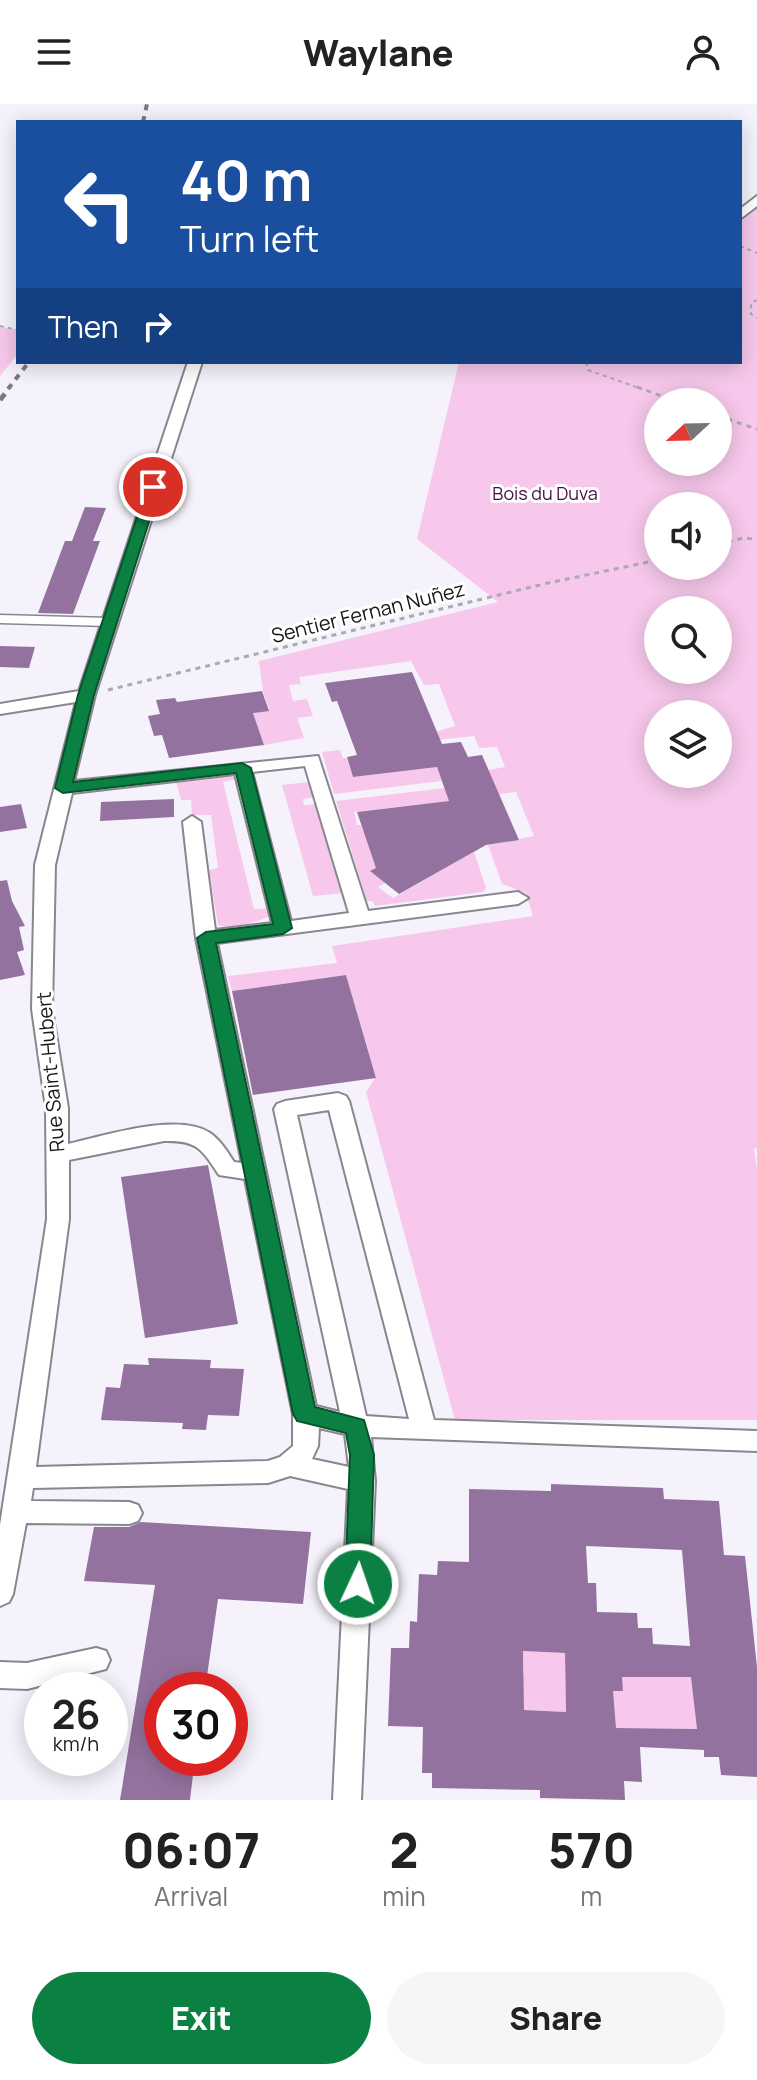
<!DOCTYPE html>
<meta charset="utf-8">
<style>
body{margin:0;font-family:Manrope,sans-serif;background:#f6f6f6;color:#222;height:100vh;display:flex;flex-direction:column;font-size:30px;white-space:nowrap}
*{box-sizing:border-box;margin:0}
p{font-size:26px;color:#767676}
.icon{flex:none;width:44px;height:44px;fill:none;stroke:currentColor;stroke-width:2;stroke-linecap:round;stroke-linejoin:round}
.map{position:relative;height:1696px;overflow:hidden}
.sheet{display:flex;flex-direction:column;background:#fff;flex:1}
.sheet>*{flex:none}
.hud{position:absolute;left:16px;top:16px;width:726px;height:244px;border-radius:0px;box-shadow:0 4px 20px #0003;background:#1a4fa0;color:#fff;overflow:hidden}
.needle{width:52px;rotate:248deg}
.tools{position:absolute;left:644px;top:284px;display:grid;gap:16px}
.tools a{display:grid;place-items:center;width:88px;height:88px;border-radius:50%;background:#fff;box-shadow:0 4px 20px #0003;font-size:40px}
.speed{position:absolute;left:24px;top:1568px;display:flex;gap:16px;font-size:40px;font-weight:700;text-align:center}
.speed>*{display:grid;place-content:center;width:104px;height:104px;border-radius:50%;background:#fff;box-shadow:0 4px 20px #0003;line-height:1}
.speed small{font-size:20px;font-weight:400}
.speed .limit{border:12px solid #d22;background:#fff;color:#111}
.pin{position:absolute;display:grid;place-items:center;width:68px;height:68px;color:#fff;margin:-34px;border:4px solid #fff;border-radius:50%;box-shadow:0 2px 8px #0007}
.me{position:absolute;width:88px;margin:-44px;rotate:3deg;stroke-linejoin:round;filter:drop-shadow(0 0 6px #0008)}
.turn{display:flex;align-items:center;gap:28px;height:168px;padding:0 32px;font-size:36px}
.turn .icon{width:104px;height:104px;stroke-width:2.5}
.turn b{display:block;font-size:56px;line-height:68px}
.then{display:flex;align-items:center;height:76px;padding:0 32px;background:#0003;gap:16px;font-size:30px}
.eta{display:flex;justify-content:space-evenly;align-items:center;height:136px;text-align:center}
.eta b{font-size:48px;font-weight:800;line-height:56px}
.cta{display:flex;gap:16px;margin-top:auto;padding:16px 32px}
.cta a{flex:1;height:92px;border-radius:48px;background:#0b8043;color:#fff;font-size:32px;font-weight:800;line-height:92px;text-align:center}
.cta a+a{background:#f6f6f6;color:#222}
header{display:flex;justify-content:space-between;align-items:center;height:104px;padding:0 32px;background:#fff;font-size:36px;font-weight:800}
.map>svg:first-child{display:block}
</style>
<header><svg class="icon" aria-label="menu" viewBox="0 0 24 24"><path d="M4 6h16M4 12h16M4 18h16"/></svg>Waylane<svg class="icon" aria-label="person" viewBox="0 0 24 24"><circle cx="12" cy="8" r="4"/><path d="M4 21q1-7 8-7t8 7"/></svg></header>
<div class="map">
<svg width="757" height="1696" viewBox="0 0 757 1696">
<rect width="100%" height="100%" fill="#f5f2fb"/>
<!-- green -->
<path fill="#f7c8eb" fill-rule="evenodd" d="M757 102V1044L754 1045 757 1066V1316H455L366 988 376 973 346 871 232 887 228 872 337 859 332 842 533 812 526 789 502 780 488 741 534 732 516 688 477 693 483 667 505 663 497 643 479 644 474 632 391 641 455 622 439 580 424 581 411 557 299 573 301 580 289 581 293 597 307 595 313 612 297 614 304 634 264 641 253 609 269 606 263 587 259 557 498 498 417 435 459 258H740V117ZM658 298H718V358H658ZM658 402H718V462H658ZM658 506H718V566H658ZM658 610H718V670H658Z
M0 223 18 226V250L0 272Z
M340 646 343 654H347L353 673 437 663 442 677 334 690 322 648Z
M228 671 237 675 223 678 254 805 270 804 273 811C257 817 237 827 218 821L209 766 218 764 211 711H192L191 696H181L176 678Z
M309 678 314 693 303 695 304 701 316 700 343 789 313 792 282 681Z
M445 684 450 697 354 708 357 721H361L366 734 397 753 370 767 385 779 378 783 393 794 474 748 486 784 483 788 375 802 372 797H367L336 697Z
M523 1547 565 1549 566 1608 508 1605 509 1570 524 1571Z
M690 1560 697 1625 616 1624 614 1606 604 1587 622 1573Z"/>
<!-- building -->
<path fill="#94729f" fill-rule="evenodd" d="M85 403 106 404 93 437H100L73 510 38 509 65 437H72Z
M0 542 35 543 29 564 0 563Z
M412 568 442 640 461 638 468 653 482 651 519 736 486 741 399 790 370 767 376 764 357 708 449 697 437 663 353 673 347 653 357 651 337 597 332 598 325 579Z
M262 587 269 607 253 609 264 641 169 654 162 631 154 632 148 612 160 610 156 596 175 594 177 598Z
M174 695V713L100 717 101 698Z
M21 700 27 724 0 728V703Z
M7 776 12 797 25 822 19 823 24 846 17 848 25 871 0 876V777Z
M346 871 376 974 253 991 232 887Z
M208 1061 238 1220 145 1234 121 1073Z
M148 1254 211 1256 210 1264 244 1265 239 1312 208 1311 206 1326 182 1325 183 1319 101 1316 106 1283 120 1284 124 1260 149 1261Z
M551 1380 663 1384 664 1395 719 1397 724 1451 745 1452 757 1563V1673L721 1671 719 1653H704V1646L640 1643 642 1678 624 1677 625 1696 540 1694V1686L432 1684V1669H422L423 1623 388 1622 391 1544H409L410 1517 417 1518 419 1470 437 1471 438 1457 469 1458V1385L551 1387ZM586 1442 682 1446 690 1542 653 1540 652 1524H638L637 1509 597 1508 596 1479H588ZM523 1547 565 1549 566 1608 524 1606ZM622 1573H691L697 1625 616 1624 613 1587H623Z
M141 1418 311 1428 303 1500 218 1495 205 1586H162V1654H195L190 1696H120L155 1481 84 1477 94 1423H129Z"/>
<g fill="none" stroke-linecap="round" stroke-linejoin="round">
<!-- service casing -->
<g stroke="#88868e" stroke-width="11">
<path id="service" d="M0 515 109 518"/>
</g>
<!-- minor casing -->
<g stroke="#88868e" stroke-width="4">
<path id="minor" d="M757 92V102L740 115V105Z
M188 258H202L95 591 74 677 318 652 368 807 518 788 528 794 518 800 217 839 316 1302 340 1308 274 1005 277 1000 285 997 338 989 346 992 349 997 434 1316 757 1327V1347L371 1333 375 1377 361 1696H333L348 1385 290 1372 268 1379 33 1384 31 1397 129 1398 138 1401 142 1409 138 1417 129 1420 26 1419 13 1490 9 1498 0 1502V1421L47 1115 46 1004 32 905 35 761 76 598 0 610V600L79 587ZM305 662 349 809 291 817 252 668ZM235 670 272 819 215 826 201 718 192 712 183 718 196 834 242 1059 234 1058C227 1047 220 1036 210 1029 178 1008 104 1032 68 1040V1004L52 905 55 761 72 689ZM329 1006 409 1315 366 1312 297 1011ZM164 1037C197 1036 202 1045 219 1071L245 1075 293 1310V1342L280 1353 268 1357 36 1363 69 1115V1056ZM319 1324 345 1330 349 1363 312 1355 318 1342Z
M96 1544 106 1547 110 1556 106 1565 27 1585 0 1584V1558L27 1559Z"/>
</g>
<!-- path-far1 -->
<path stroke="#acaab1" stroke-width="2" stroke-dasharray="4 4" stroke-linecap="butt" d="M740 142 757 149
M757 196 751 199V210L757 214
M0 222 18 226
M586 258 588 266 642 285"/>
<!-- path -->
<path stroke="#acaab1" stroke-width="3" stroke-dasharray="5 5" stroke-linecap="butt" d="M637 283 678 298
M718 312 757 325
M718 441 743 434 757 435
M108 586 548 479 658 456"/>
<!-- service -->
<use href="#service" stroke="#fff" stroke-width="8"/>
<!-- minor -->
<use href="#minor" fill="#fff" fill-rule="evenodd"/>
<!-- rail-far1 -->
<path stroke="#7b797f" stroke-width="4" stroke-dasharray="6 6" stroke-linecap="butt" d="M143 18 147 0
M8 285 29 258"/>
<!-- rail -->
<path stroke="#7b797f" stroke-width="5" stroke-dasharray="8 8" stroke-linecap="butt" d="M0 296 10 283"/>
</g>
<!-- route -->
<path fill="#0b8043" stroke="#07532c" stroke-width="2" d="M153 379 160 383 94 591 73 678 242 659 251 664 292 824 283 830 216 839 315 1303 364 1316 374 1351 370 1480 366 1487 358 1490 349 1487 345 1480 350 1351 346 1329 297 1317 293 1310 197 834 206 828 273 820 236 669 63 689 55 684 78 591 147 383Z"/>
<g text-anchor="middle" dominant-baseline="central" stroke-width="6" stroke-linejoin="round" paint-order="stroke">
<!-- far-park labels -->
<g font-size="18" fill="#470c3d" stroke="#fff">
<text x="545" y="389">Bois du Duva</text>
</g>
<!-- street labels -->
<g font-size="20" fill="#171619" stroke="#fff">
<text transform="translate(368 508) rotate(-14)">Sentier Fernan Nuñez</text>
<text transform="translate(50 968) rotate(-95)">Rue Saint-Hubert</text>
</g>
</g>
</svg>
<div class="tools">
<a><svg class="needle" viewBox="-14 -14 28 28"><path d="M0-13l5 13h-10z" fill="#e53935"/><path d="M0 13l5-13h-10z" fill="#767676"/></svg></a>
<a><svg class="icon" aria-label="sound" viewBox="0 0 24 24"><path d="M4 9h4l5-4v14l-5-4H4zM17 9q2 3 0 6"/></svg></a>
<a><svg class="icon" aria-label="search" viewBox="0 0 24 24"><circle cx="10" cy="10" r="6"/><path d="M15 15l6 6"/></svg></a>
<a><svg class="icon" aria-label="layers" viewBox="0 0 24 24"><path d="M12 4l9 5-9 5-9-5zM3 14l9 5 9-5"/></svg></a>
</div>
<div class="speed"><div>26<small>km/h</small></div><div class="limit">30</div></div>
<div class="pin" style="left:153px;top:383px;background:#d93025"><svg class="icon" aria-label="arrive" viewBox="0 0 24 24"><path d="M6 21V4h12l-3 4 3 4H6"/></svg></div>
<svg class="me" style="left:358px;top:1480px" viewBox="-20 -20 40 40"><circle r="17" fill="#0b8043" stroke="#fff" stroke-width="3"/><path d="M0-11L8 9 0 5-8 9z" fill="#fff"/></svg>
<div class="hud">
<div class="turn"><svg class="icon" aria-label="left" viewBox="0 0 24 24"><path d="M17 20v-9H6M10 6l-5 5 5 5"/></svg><div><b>40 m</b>Turn left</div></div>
<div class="then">Then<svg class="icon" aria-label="right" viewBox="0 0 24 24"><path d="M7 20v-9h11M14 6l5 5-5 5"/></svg></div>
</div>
</div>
<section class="sheet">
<div class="eta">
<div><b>06:07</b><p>Arrival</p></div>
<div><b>2</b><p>min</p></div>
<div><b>570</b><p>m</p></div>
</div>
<div class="cta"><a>Exit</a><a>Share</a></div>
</section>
